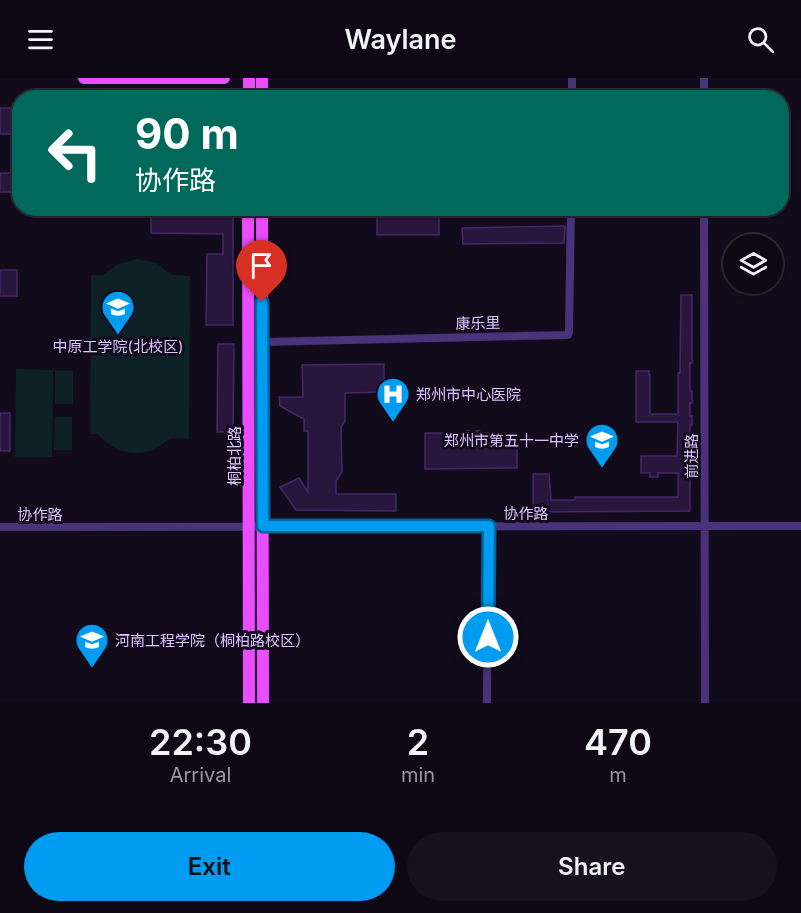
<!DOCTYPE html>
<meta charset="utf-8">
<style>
body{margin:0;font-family:Inter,"Noto Sans SC",sans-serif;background:#17111e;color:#f1f3f6;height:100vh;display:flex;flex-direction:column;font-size:22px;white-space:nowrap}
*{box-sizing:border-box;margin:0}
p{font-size:20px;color:#9b9aa0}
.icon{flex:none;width:33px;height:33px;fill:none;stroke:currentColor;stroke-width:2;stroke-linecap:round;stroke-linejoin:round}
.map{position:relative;height:625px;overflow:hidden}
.details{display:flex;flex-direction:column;background:#0e0815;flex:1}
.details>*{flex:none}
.banner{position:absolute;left:12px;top:12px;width:777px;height:126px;border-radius:24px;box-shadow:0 2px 4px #0004,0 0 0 2px #2e2934;background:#00695c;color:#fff;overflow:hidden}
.fabs{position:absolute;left:723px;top:156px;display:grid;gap:12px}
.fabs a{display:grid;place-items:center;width:60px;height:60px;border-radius:50%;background:#0e0815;box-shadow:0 2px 4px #0004,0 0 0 2px #2e2934;font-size:30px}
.pin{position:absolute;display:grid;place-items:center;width:51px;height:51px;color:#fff;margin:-62px -26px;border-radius:50% 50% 50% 0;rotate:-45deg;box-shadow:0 0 6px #0007}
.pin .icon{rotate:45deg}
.me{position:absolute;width:66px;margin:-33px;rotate:0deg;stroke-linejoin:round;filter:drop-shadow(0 0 4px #0008)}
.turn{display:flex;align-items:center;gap:21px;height:126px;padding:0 24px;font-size:27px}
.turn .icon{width:78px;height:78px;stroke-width:2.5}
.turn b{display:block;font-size:42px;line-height:51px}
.eta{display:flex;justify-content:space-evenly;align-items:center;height:102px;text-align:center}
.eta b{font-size:36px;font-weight:600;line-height:42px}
.cta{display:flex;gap:12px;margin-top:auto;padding:12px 24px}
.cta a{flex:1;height:69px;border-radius:36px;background:#009cf1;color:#111;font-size:24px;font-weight:600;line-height:69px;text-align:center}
.cta a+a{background:#17111e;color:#f1f3f6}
header{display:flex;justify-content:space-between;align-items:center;height:78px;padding:0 24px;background:#0e0815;font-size:27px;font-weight:600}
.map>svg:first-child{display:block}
</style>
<header><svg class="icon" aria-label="menu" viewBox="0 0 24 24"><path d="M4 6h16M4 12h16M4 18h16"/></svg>Waylane<svg class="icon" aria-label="search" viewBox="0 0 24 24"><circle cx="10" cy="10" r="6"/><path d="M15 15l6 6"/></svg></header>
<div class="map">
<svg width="801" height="625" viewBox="0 0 801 625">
<rect width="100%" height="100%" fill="#120b1c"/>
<!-- green -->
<path fill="#0e2126" d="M137 181 156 185 172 197 190 198 189 361C184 361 174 359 170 361 166 362 162 367 158 369 137 381 113 374 98 356H90L91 197H103L118 186Z
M16 291 53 292 52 379H15Z
M55 292 73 293V326H55Z
M55 339H72V372H54Z"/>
<!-- building -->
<path fill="#28163d" stroke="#46286a" stroke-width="1.5" d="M0 30H20V51H12V56H0Z
M0 95H20V114H0Z
M151 137 233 138V247H206L207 176H223V156L151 155Z
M377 139H439V157H377Z
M565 148 564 165 463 166 462 150Z
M0 192H17V218H0Z
M681 217H692V285H690V313H692V325H690V338H692V347H690V433L533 434V396H549L551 422H575V419H678V395H658V399H650V395H641V378H677L678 344H636V293H649V297H650V336H678V295H680Z
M218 266H234L233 354H217Z
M384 286V314L345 315V343L341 349 342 394 336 403V416H396V433L296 432 280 409 299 400 308 414V353H304V341L280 328 279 319H303L302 287Z
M0 335H10V373H0Z
M463 353H481V355H517V390L425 391V355H463Z"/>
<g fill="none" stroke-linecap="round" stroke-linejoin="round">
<!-- minor -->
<path stroke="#49347c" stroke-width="8" d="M704 0V20
M572 20V0
M704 130 705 625
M262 264 568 257 569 254 571 130
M0 449 801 448
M487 625 488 448"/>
<!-- primary -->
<path stroke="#e94dff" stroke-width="12" d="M84 0H224
M249 0V20
M262 20V0
M248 130 249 625
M262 130 263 625"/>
</g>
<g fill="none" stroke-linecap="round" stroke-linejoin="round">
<!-- route casing -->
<g stroke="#00659d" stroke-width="15">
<path id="route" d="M262 224 263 448H489L488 559"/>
</g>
<!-- route -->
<use href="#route" stroke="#009cf1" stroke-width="10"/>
</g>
<!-- icons -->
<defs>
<g id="university-pin" transform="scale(1.725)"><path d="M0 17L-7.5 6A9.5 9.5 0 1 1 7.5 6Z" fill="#009cf1" stroke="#120b1c"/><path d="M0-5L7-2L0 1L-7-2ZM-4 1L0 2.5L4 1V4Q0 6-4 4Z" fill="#fff"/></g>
<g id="hospital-pin" transform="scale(1.725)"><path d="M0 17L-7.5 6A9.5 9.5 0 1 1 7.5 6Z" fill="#009cf1" stroke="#120b1c"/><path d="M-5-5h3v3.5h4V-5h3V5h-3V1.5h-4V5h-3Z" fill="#fff"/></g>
<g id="school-pin" transform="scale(1.725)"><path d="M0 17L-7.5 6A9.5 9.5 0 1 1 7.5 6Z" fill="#009cf1" stroke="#120b1c"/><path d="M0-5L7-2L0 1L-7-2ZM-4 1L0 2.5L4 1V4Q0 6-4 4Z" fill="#fff"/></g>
</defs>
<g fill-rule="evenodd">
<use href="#university-pin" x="118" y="229"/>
<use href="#hospital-pin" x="393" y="316"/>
<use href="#school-pin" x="602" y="362"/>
<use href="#university-pin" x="92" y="562"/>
</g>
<g text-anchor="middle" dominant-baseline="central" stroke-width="6" stroke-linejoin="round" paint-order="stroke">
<!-- street labels -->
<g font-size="15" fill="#dbc6ff" stroke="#120b1c">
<text transform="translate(478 245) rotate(-1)">康乐里</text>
<text transform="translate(234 378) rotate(-90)">桐柏北路</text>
<text transform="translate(691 378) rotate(-90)">前进路</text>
<text x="526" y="435">协作路</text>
<text x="40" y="436">协作路</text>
</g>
<!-- poi labels -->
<g font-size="15" fill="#dbc6ff" stroke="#120b1c" text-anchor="start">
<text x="118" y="268" text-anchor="middle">中原工学院(北校区)</text>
<text x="416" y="316">郑州市中心医院</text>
<text x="579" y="362" text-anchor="end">郑州市第五十一中学</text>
<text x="115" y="562">河南工程学院（桐柏路校区）</text>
</g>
</g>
</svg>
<div class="fabs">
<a><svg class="icon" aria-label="layers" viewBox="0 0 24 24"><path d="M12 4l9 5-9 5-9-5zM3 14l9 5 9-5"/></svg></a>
</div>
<div class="pin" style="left:262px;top:224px;background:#d93025"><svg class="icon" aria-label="arrive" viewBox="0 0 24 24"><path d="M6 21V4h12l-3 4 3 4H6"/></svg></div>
<svg class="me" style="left:488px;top:559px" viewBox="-20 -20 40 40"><circle r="17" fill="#009cf1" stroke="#fff" stroke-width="3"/><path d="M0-11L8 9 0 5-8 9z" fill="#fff"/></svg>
<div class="banner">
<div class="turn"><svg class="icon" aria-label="left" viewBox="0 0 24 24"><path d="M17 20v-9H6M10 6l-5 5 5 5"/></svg><div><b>90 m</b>协作路</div></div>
</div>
</div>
<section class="details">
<div class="eta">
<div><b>22:30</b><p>Arrival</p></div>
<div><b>2</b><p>min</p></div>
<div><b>470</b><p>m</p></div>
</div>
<div class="cta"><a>Exit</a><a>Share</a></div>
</section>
